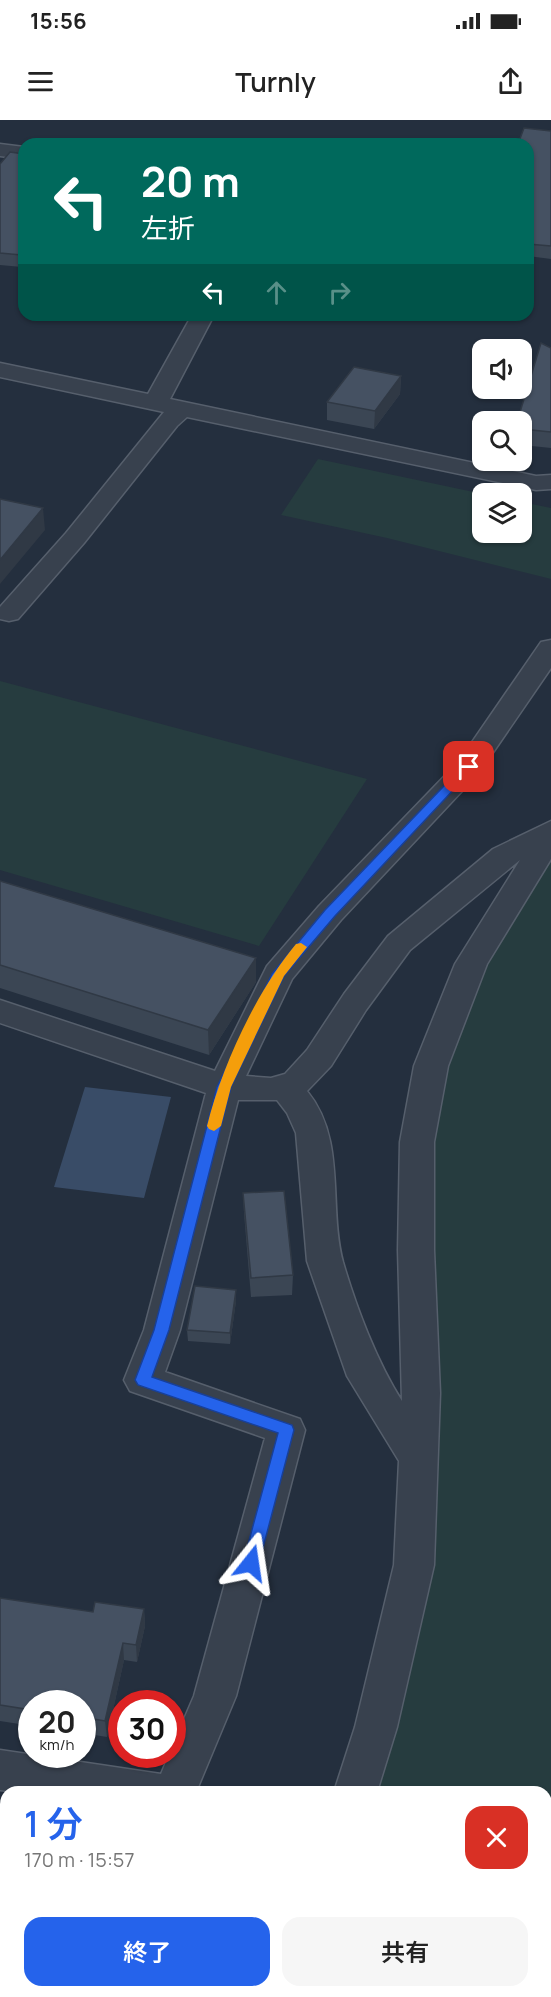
<!DOCTYPE html>
<html lang="ja">
<meta charset="utf-8">
<style>
body{margin:0;font-family:Manrope,"Noto Sans JP",sans-serif;background:#f6f6f6;color:#222;height:100vh;display:flex;flex-direction:column;font-size:22px;white-space:nowrap}
*{box-sizing:border-box;margin:0}
p{font-size:20px;color:#767676}
.icon{flex:none;width:33px;height:33px;fill:none;stroke:currentColor;stroke-width:2;stroke-linecap:round;stroke-linejoin:round}
.map{position:relative;flex:1;overflow:hidden}
.sheet{position:absolute;left:0px;top:1666px;width:552px;height:212px;display:flex;flex-direction:column;background:#fff;border-radius:18px 18px 0 0;box-shadow:0 2px 4px #0004}
.sheet>*{flex:none}
.guide{position:absolute;left:18px;top:18px;width:516px;height:183px;border-radius:18px;box-shadow:0 2px 4px #0004;background:#00695c;color:#fff;overflow:hidden}
.fabs{position:absolute;left:472px;top:219px;display:grid;gap:12px}
.fabs a{display:grid;place-items:center;width:60px;height:60px;border-radius:12px;background:#fff;box-shadow:0 2px 4px #0004;font-size:30px}
.speed{position:absolute;left:18px;top:1570px;display:flex;gap:12px;font-size:30px;font-weight:700;text-align:center}
.speed>*{display:grid;place-content:center;width:78px;height:78px;border-radius:50%;background:#fff;box-shadow:0 2px 4px #0004;line-height:1}
.speed small{font-size:15px;font-weight:400}
.speed .limit{border:9px solid #d22;background:#fff;color:#111}
.pin{position:absolute;display:grid;place-items:center;width:51px;height:51px;color:#fff;margin:-26px;border-radius:12px;box-shadow:0 3px 9px #0006}
.me{position:absolute;width:66px;margin:-33px;rotate:15deg;stroke-linejoin:round;filter:drop-shadow(0 0 4px #0008)}
.turn{display:flex;align-items:center;gap:21px;height:126px;padding:0 24px;font-size:27px}
.turn .icon{width:78px;height:78px;stroke-width:2.5}
.turn b{display:block;font-size:42px;line-height:51px}
.lanes{display:flex;align-items:center;height:57px;padding:0 24px;background:#0003;justify-content:center;gap:30px;direction:ltr}
.lanes .off{opacity:.35}
.round{display:grid;place-items:center;flex:none;width:63px;height:63px;border-radius:18px;background:#f6f6f6}
.headline{display:flex;align-items:center;justify-content:space-between;height:102px;padding:0 24px}
h1{font-size:36px;font-weight:600;line-height:45px;color:#2563eb}
.cta{display:flex;gap:12px;margin-top:auto;padding:12px 24px}
.cta a{flex:1;height:69px;border-radius:18px;background:#2563eb;color:#fff;font-size:24px;font-weight:600;line-height:69px;text-align:center}
.cta a+a{background:#f6f6f6;color:#222}
.status{display:flex;justify-content:space-between;align-items:center;height:42px;padding:0 30px;background:#fff;direction:ltr}
.status svg{height:16px;fill:currentColor}
header{display:flex;justify-content:space-between;align-items:center;height:78px;padding:0 24px;background:#fff;font-size:27px;font-weight:600}
.map>svg:first-child{display:block}
</style>
<div class="status"><b>15:56</b><svg viewBox="0 0 49 12"><path d="M0 12V9h3v3zM5 12V6h3v6zM10 12V3h3v9zM15 12V0h3v12zM26 1h20v11H26zM47 4h2v5h-2z"/></svg></div>
<header><svg class="icon" aria-label="menu" viewBox="0 0 24 24"><path d="M4 6h16M4 12h16M4 18h16"/></svg>Turnly<svg class="icon" aria-label="share" viewBox="0 0 24 24"><path d="M12 15V3M7 8l5-5 5 5M5 13v7h14v-7"/></svg></header>
<div class="map">
<svg width="551" height="1877" viewBox="0 0 551 1877">
<rect width="100%" height="100%" fill="#242f3e"/>
<!-- green -->
<path fill="#263c3f" d="M318 339 483 374V412H522V382L551 388V459L387 418 281 395Z
M0 561 367 659 259 826 0 750Z
M551 714V1877H282L284 1872H546V1672H339L415 1400 431 946Z"/>
<!-- water -->
<path fill="#394c67" d="M85 967 171 977 144 1078 54 1067Z"/>
<g fill="none" stroke-linecap="round" stroke-linejoin="round">
<!-- minor casing -->
<g stroke="#565f6c" stroke-width="3">
<path id="minor" d="M0 24 24 27V39L0 36Z
M192 195H214L170 279 536 356 551 355V369L536 370 187 297 177 306 84 423 18 499 9 501 0 499V487L66 413 164 292 0 257V243L148 274Z
M551 520V548L479 653 341 800 292 859 246 956 271 958 285 954 307 930 344 874 388 816 493 729 551 701V739L487 844 448 946 434 1022V1130L440 1273 434 1445 397 1607 377 1672H334L355 1607 394 1445 399 1341 347 1256 307 1141 296 1013 287 993 277 980H238L180 1210 165 1252 300 1299 305 1310 236 1576 196 1672H19L0 1670V1630L161 1654 169 1635H172V1627L194 1576 265 1318 130 1271 124 1260 144 1210 206 973 0 903V880L215 951 267 846 319 786 459 641 541 522ZM520 740 455 844 414 946 400 1022 398 1130 402 1281C377 1242 356 1187 343 1142 328 1085 347 1020 307 971L331 946 366 890 410 830Z
M71 1872H117L115 1877H69Z
M268 1872H314L312 1877H266Z"/>
</g>
<!-- minor -->
<use href="#minor" fill="#38414e" fill-rule="evenodd"/>
</g>
<!-- wall -->
<path fill="#3b4654" d="M551 11V139L528 136V24Z
M24 34 22 147 0 145V44Z
M551 228V328L522 325V302Z
M401 256 400 274 374 309 327 300V282Z
M0 761 256 862 209 935 0 868Z
M243 1073 293 1155 292 1175 251 1177 244 1093Z
M236 1181 230 1224 188 1221 187 1210Z
M0 1478 93 1492 144 1489 145 1506 137 1542 124 1540 107 1617 82 1613V1584H32V1606L0 1601Z"/>
<!-- shaded-wall -->
<path fill="#303945" d="M24 131V144L22 147 21 135Z
M401 256 400 274 374 309 375 291Z
M43 388 45 410 0 464V440Z
M256 838V862L209 935 208 910Z
M236 1170V1181L230 1224V1213Z
M144 1489 145 1506 137 1542 136 1525Z
M123 1523 124 1540 107 1617 105 1601Z
M6 1780V1808L0 1831V1802Z"/>
<!-- building -->
<path fill="#455162" stroke="#303945" stroke-width="1.5" d="M524 8 551 11V126L528 124V24H518Z
M10 32 24 34V131L21 135 0 133V44Z
M541 223 551 228V312L522 309V302H517Z
M354 247 401 256 375 291 327 282Z
M0 379 43 388 0 440Z
M0 761 256 838 208 910 0 845Z
M284 1071 293 1155 251 1158 243 1073Z
M195 1166 236 1170 230 1213 187 1210Z
M0 1478 93 1492 95 1482 144 1489 136 1525 123 1523 105 1601 82 1597V1584H32V1590L0 1585Z
M0 1724 6 1725V1780L0 1802Z"/>
<!-- route -->
<path fill="#2563eb" stroke="#184099" stroke-width="1.5" d="M469 643 475 647 473 649 335 796 284 856 231 967 169 1210 152 1257 292 1305 294 1310 259 1443 257 1448H245L243 1443 278 1313 138 1265 135 1260 154 1210 217 967 272 854 325 790 465 644Z"/>
<!-- slow -->
<path fill="#f59e0b" d="M301 823 307 827 284 856 231 967 221 1006 214 1011 209 1009 207 1006C222 946 256 872 296 824Z"/>
</svg>
<div class="fabs">
<a><svg class="icon" aria-label="sound" viewBox="0 0 24 24"><path d="M4 9h4l5-4v14l-5-4H4zM17 9q2 3 0 6"/></svg></a>
<a><svg class="icon" aria-label="search" viewBox="0 0 24 24"><circle cx="10" cy="10" r="6"/><path d="M15 15l6 6"/></svg></a>
<a><svg class="icon" aria-label="layers" viewBox="0 0 24 24"><path d="M12 4l9 5-9 5-9-5zM3 14l9 5 9-5"/></svg></a>
</div>
<div class="speed"><div>20<small>km/h</small></div><div class="limit">30</div></div>
<div class="pin" style="left:469px;top:647px;background:#d93025"><svg class="icon" aria-label="arrive" viewBox="0 0 24 24"><path d="M6 21V4h12l-3 4 3 4H6"/></svg></div>
<svg class="me" style="left:251px;top:1443px" viewBox="-20 -20 40 40"><path d="M0-17L14 15 0 8-14 15z" fill="#2563eb" stroke="#fff" stroke-width="4"/></svg>
<div class="guide">
<div class="turn"><svg class="icon" aria-label="left" viewBox="0 0 24 24"><path d="M17 20v-9H6M10 6l-5 5 5 5"/></svg><div><b>20 m</b>左折</div></div>
<div class="lanes"><svg class="icon" aria-label="left" viewBox="0 0 24 24"><path d="M17 20v-9H6M10 6l-5 5 5 5"/></svg><svg class="icon off" aria-label="ahead" viewBox="0 0 24 24"><path d="M12 20V5M6 11l6-6 6 6"/></svg><svg class="icon off" aria-label="right" viewBox="0 0 24 24"><path d="M7 20v-9h11M14 6l5 5-5 5"/></svg></div>
</div>
<section class="sheet">
<div class="headline"><div><h1>1 分</h1><p>170 m · 15:57</p></div><a class="round" style="background:#d93025;color:#fff"><svg class="icon" aria-label="close" viewBox="0 0 24 24"><path d="M6 6l12 12M18 6L6 18"/></svg></a></div>
<div class="cta"><a>終了</a><a>共有</a></div>
</section>
</div>
